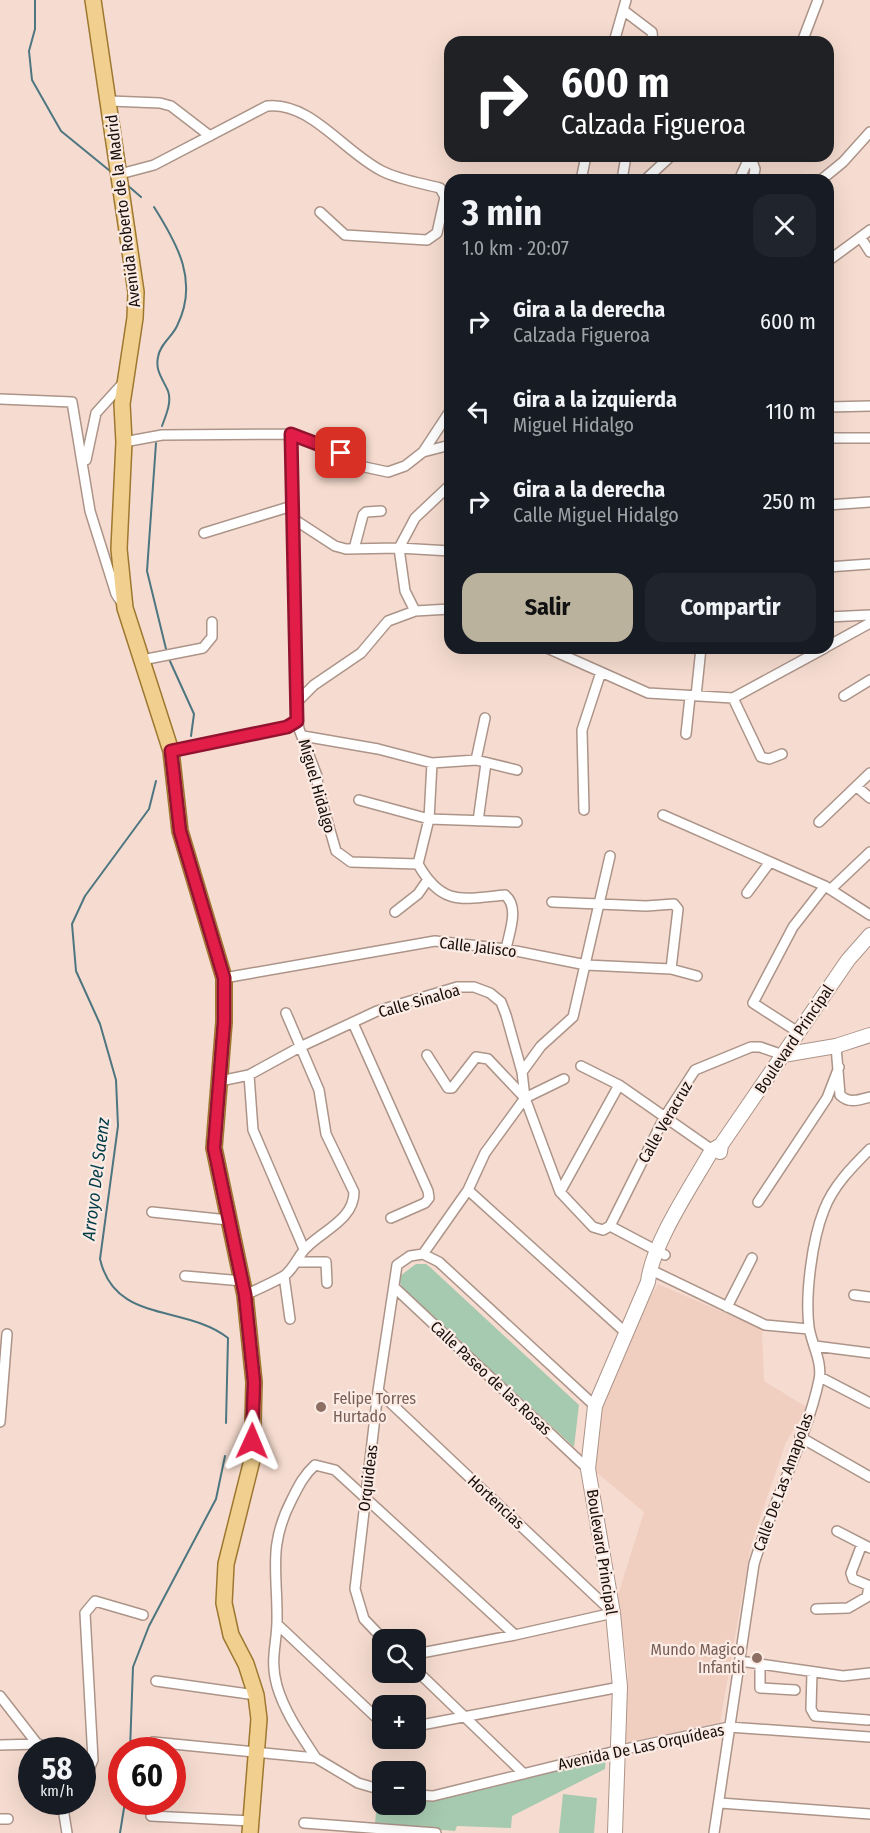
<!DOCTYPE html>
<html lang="es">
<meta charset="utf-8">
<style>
body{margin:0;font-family:"Fira Sans Condensed",sans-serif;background:#20242c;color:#f1f3f6;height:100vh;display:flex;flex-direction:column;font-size:22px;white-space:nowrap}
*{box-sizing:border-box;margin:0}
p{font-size:20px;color:#9ea1a6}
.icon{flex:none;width:33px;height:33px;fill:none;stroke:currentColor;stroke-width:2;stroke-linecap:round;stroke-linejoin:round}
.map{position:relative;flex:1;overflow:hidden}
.sheet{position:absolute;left:444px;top:174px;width:390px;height:480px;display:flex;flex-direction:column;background:#171b24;border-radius:18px;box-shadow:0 6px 24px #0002}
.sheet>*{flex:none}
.top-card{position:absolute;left:444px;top:36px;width:390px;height:126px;border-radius:18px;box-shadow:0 6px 24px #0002;background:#202124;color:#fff;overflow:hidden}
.tools{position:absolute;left:372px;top:1629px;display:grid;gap:12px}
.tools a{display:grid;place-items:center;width:54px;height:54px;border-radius:12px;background:#171b24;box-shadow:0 6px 24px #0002;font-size:30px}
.speed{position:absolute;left:18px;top:1737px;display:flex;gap:12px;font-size:30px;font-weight:700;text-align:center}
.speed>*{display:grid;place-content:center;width:78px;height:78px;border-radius:50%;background:#171b24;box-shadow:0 6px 24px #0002;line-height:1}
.speed small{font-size:15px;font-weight:400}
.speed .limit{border:9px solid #d22;background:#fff;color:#111}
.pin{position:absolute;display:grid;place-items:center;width:51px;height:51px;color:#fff;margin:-26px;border-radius:12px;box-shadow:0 3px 9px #0006}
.me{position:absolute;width:66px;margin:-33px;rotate:1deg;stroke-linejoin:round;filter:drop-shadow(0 0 4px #0008)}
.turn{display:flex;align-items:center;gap:21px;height:126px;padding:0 18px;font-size:27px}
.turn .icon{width:78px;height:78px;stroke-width:2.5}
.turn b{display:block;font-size:42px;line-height:51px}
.round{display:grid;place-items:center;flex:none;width:63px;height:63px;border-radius:18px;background:#20242c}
.head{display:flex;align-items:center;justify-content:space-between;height:102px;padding:0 18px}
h1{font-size:36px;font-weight:700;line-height:45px}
.action{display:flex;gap:12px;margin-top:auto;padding:12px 18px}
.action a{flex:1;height:69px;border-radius:18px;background:#bab29d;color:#111;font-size:24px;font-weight:700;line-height:69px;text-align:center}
.action a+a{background:#20242c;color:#f1f3f6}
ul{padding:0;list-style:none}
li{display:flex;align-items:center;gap:18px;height:90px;padding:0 18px}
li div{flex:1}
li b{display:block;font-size:22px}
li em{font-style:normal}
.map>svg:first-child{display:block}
</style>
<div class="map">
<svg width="870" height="1833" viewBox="0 0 870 1833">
<rect width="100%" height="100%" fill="#f6dcd0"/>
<!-- built -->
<path fill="#f0cfc0" d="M658 1284 762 1329 764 1381 808 1408 786 1442 751 1545 720 1723 624 1743 628 1673 618 1595 644 1512 596 1472 599 1426 602 1402 635 1324Z"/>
<!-- green -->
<path fill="#a6caaf" d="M416 1264H426L431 1268 579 1405 574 1447 404 1290 400 1283V1276Z
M606 1756 605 1769 512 1816 511 1828 457 1826 455 1831 375 1824 378 1790 382 1791V1804H416V1795Z
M563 1794 597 1798 594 1833H559Z"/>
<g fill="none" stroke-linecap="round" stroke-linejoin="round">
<!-- stream -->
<path stroke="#4d7680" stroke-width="2" d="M35 0V29L29 51 32 80 61 131 110 171
M126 184 141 197
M154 207C178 245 199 282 177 326 172 337 160 344 158 357 155 371 163 379 168 391 172 402 166 415 162 426
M156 443 147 571 167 653
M169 659 194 714 191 736
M156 781 149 809 85 896 72 924 76 971 100 1024 116 1080 118 1126 100 1259C115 1324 184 1304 228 1338L226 1423
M130 1750 133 1667 149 1626 216 1499 225 1456
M120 1833 125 1802"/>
<!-- street casing -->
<g stroke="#ac9489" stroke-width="12">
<path id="street" d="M623 10 652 32 653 42
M614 42 626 0
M802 42 818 0
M110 101 160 103 171 106 210 136
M750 156 755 169 753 180
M120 174 154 165 267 106C310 101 344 152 382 171 400 180 421 183 440 188L445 197 437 233 427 240 345 235 320 212
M581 180 586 156
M622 180 626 156
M645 180 671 156
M739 180 750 156
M821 180 843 162 870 132
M861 238 870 252
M828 261 870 230
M0 399 72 402 90 511 116 594 122 603
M828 407 870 406
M291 434 296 710 299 729 317 776 318 789 336 851 351 862 418 864
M828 438H870
M124 442 162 435 291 434 329 447 360 466 388 472 405 466 423 452 450 411
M423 452 450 445
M86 460 96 413 125 381
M828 505 870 502
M292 518 335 546 346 549 399 548 450 551
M204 533 292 506
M354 549 363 515 366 512 381 511
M828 567 870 564
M415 611 405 591 399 548 415 518 450 485
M828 617 870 615
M828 646 870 623
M547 648 648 693 733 698 825 648
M142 660 203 648 212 637V622
M696 696 701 648
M844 696 870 680
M733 698 761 757 769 759 782 754
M297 702 314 685 361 653 388 621 415 611 450 609
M686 734 690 697
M303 736 378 749 432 763
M171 751 287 727 297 721
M476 760 485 718
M857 787 870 798
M359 800 429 819 517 822
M584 810 582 730 601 672
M663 815 825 886 870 915
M478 821 486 763
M819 822 870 773
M418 864 429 819 432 763 476 760 517 770
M418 864C442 907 463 899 505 895 520 907 509 933 506 949
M831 889 870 852
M747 893 770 862
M552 902 646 906 674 904 678 909 671 969
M395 912 418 894 427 881
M224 978 435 941 506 949 586 965 671 969 697 976
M353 1023 428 1191 429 1198 425 1203 391 1218
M798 1032 753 1003 793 927 825 886
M836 1046 840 1095C849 1104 859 1100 870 1097
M427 1055 448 1088H452L476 1057 488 1059 524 1097
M581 1066 619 1085 715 1152
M522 1072 541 1046 573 1017 610 856
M249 1075 253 1130 304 1249
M220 1081 249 1075 300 1047 377 1011 457 987H474L490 993 501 1002 506 1015 522 1072 525 1098 560 1192 593 1227 603 1230 610 1226
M468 1190 625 1332
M560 1192 619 1085
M758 1202 827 1098 839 1067
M152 1212 228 1220
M610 1226 664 1118 695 1070 751 1047H760L783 1055
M610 1226 665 1255
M423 1254 468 1190 485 1153 525 1098 564 1079
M423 1254 439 1262 595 1406
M298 1262H326L327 1283
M649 1269 765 1325 809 1329
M185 1276 243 1281
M284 1276 290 1319
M394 1287 588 1469
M245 1295C258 1289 272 1283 284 1276 295 1268 298 1255 307 1247 324 1230 354 1219 354 1192L326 1134 319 1090 286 1013
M854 1295 870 1297
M727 1307 752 1258
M815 1346 870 1353
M820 1377 870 1403
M378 1391 612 1612
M0 1422 7 1334
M800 1437 870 1477
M837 1531 870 1548
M862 1544 851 1573 853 1579 870 1586
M816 1609 848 1608 867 1597 869 1586
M277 1624 382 1723
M384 1640 364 1619 355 1589 378 1391 397 1265 410 1256 423 1254
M416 1654 515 1635 613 1613
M740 1661 843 1676 870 1673
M760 1665V1688L795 1690
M416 1670 524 1774
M812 1672 811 1709 815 1716 868 1720
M156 1681 256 1695
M0 1696 42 1750
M416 1726 620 1687
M153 1742 316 1758 358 1783 382 1790
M0 1745 39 1744
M316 1758C301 1735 285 1713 277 1686 270 1660 276 1648 277 1623 278 1573 267 1547 292 1499 299 1485 304 1475 315 1465L335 1470 515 1635
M82 1786 93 1760 85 1613 95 1601 143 1615
M416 1795 433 1796 616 1751 729 1727 870 1737
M62 1802 67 1833
M720 1803 870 1814
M151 1816 251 1821
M0 1819H8
M304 1823 436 1833
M714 1833 754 1564C772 1503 806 1441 819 1380 823 1362 811 1343 809 1327 805 1295 812 1240 824 1210 833 1186 852 1167 870 1149"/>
</g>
<!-- secondary casing -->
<g stroke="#ac9489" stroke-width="16">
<path id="secondary" d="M783 1055 836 1046 870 1035
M720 1152 721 1145 848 960 870 935
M615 1833 620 1687 613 1613 588 1469 595 1406 648 1282C652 1244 692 1185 712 1150L721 1145"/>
</g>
<!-- primary casing -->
<g stroke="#9e7830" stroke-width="18">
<path id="primary" d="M93 0 136 292 135 318 122 404 124 442 119 549 125 608 171 751 180 831 224 978V1022L214 1148 245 1295 254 1382 252 1460 226 1564 224 1603 231 1635 246 1664 256 1695 259 1719 250 1833"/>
</g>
<!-- street -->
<use href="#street" stroke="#fff" stroke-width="9"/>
<!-- secondary -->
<use href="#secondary" stroke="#fff" stroke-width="14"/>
<!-- primary -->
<use href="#primary" stroke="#f1d08f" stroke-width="15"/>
</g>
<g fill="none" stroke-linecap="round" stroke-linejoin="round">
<!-- route casing -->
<g stroke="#92132f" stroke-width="15">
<path id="route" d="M252 1441 254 1382 245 1295 214 1148 224 1022V978L180 831 171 751 287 727 297 721 291 434 341 453"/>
</g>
<!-- route -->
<use href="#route" stroke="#e11d48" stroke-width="10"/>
</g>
<!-- markers -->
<g fill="#8d6e63" stroke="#fbebe4" stroke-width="2">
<circle cx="321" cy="1407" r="6"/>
<circle cx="757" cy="1658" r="6"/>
</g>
<g text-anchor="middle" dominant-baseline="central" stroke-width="4.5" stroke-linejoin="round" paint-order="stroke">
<!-- street labels -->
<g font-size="16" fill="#160e0a" stroke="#fbebe4">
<text transform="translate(123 211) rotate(-97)">Avenida Roberto de la Madrid</text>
<text transform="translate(317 786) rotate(74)">Miguel Hidalgo</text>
<text transform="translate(478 947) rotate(7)">Calle Jalisco</text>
<text transform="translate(419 1001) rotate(-16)">Calle Sinaloa</text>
<text transform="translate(794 1039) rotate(-56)">Boulevard Principal</text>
<text transform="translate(665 1122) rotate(-60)">Calle Veracruz</text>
<text transform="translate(491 1378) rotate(43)">Calle Paseo de las Rosas</text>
<text transform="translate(368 1478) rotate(-83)">Orquideas</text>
<text transform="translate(783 1482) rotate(-70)">Calle De Las Amapolas</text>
<text transform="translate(496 1502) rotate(43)">Hortencias</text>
<text transform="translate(602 1552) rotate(81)">Boulevard Principal</text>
<text transform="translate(641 1747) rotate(-12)">Avenida De Las Orquídeas</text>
</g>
<!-- education labels -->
<g font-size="16" fill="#785e54" stroke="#fbebe4" text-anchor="start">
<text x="333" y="1398">Felipe Torres<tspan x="333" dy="18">Hurtado</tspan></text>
<text x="745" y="1649" text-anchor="end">Mundo Magico<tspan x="745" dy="18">Infantil</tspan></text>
</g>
<!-- water labels -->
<g font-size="18" font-style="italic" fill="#013c49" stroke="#fbebe4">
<text transform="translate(96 1179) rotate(-83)">Arroyo Del Saenz</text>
</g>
</g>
</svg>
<div class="tools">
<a><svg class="icon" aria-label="search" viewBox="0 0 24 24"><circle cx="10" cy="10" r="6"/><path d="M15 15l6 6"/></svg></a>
<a>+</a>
<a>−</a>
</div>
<div class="speed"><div>58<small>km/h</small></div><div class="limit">60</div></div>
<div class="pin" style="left:341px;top:453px;background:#d93025"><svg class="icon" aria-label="arrive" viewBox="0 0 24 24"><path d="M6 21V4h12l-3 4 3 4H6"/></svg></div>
<svg class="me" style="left:252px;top:1441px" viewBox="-20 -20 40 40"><path d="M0-17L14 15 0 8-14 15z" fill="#e11d48" stroke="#fff" stroke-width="4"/></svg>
<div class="top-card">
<div class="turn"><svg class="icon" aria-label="right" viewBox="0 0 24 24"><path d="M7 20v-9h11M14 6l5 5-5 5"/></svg><div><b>600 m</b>Calzada Figueroa</div></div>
</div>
<section class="sheet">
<div class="head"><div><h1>3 min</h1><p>1.0 km · 20:07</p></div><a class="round"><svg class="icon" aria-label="close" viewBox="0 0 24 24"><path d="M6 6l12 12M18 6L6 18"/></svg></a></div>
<ul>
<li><svg class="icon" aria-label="right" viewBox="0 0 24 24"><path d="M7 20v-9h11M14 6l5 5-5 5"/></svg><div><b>Gira a la derecha</b><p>Calzada Figueroa</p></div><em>600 m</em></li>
<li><svg class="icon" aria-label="left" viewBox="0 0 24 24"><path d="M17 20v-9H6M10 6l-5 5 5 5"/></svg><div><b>Gira a la izquierda</b><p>Miguel Hidalgo</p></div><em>110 m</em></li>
<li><svg class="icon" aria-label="right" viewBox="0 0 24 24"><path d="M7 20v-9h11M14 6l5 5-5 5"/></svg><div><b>Gira a la derecha</b><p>Calle Miguel Hidalgo</p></div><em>250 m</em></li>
</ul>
<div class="action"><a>Salir</a><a>Compartir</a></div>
</section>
</div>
